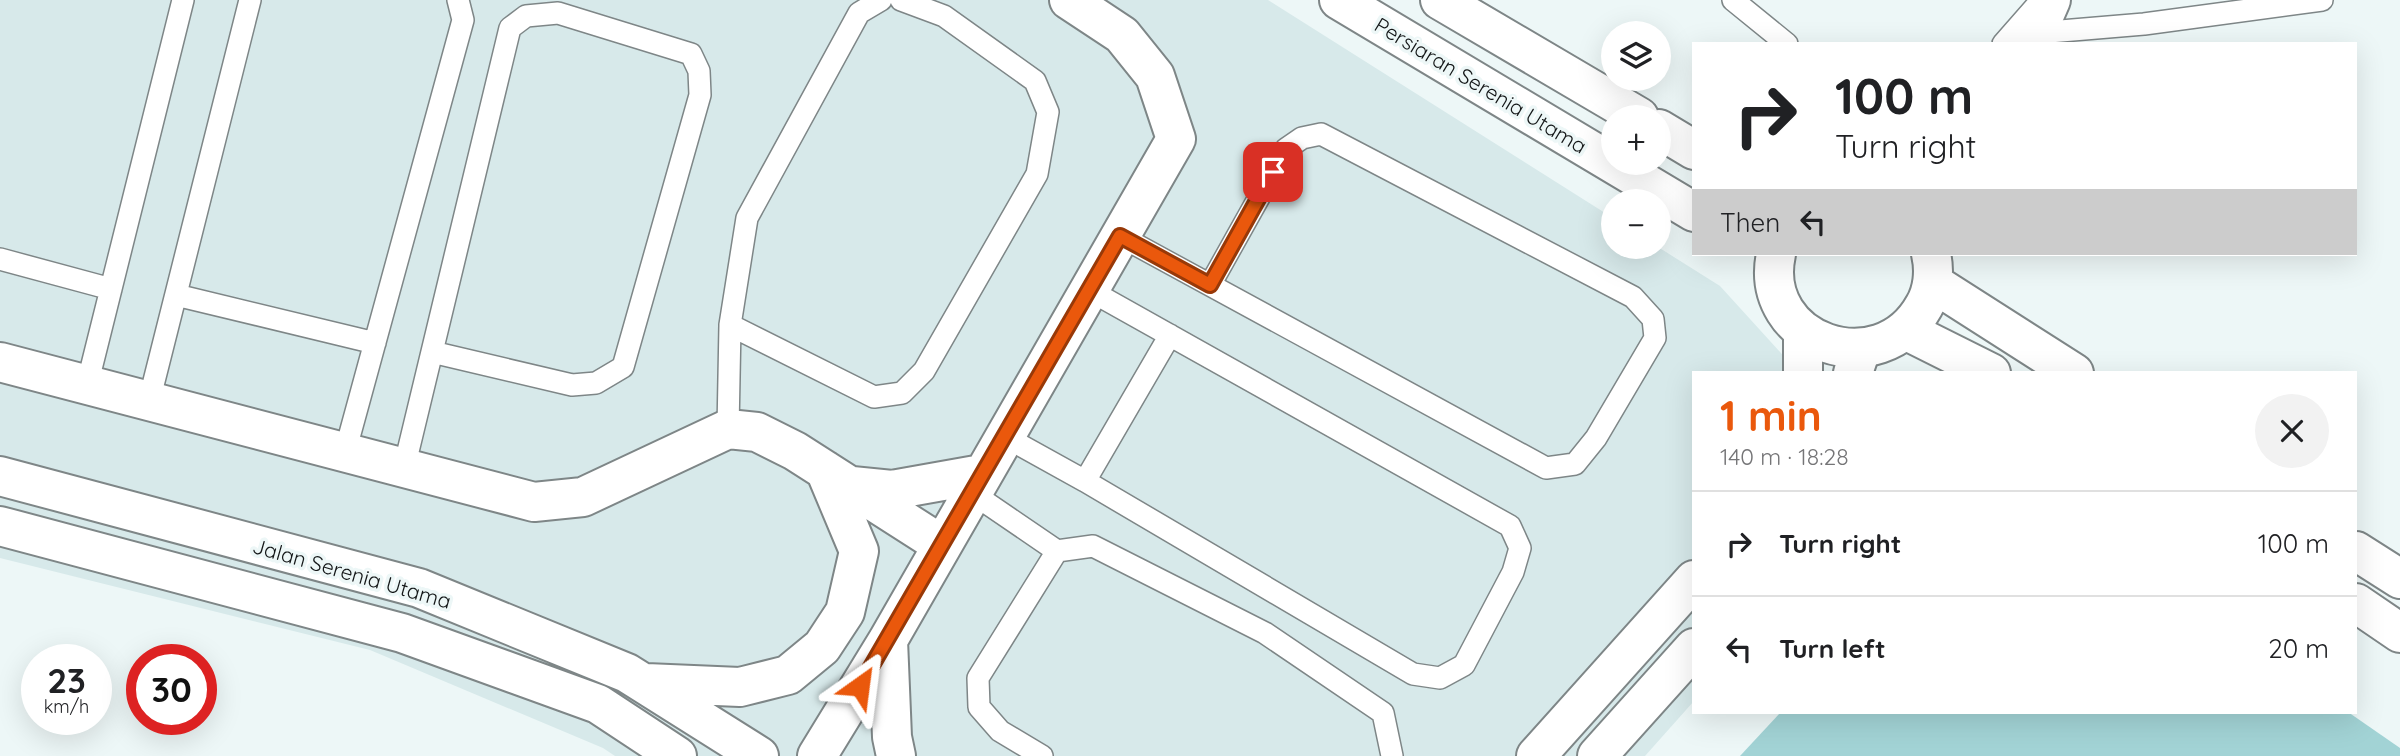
<!DOCTYPE html>
<meta charset="utf-8">
<style>
body{margin:0;font-family:Quicksand,sans-serif;background:#f2f2f2;color:#202124;height:100vh;display:flex;flex-direction:column;font-size:26px;white-space:nowrap}
*{box-sizing:border-box;margin:0}
p{font-size:23px;color:#757577}
.icon{flex:none;width:38px;height:38px;fill:none;stroke:currentColor;stroke-width:2;stroke-linecap:round;stroke-linejoin:round}
.map{position:relative;flex:1;overflow:hidden}
.panel{position:absolute;left:1692px;top:371px;width:665px;height:343px;display:flex;flex-direction:column;background:#fff;border-radius:0px;box-shadow:0 7px 28px #0002}
.panel>*{flex:none}
.top-card{position:absolute;left:1692px;top:42px;width:665px;height:214px;border-radius:0px;box-shadow:0 7px 28px #0002;background:#fff;color:#202124;overflow:hidden}
.buttons{position:absolute;left:1601px;top:21px;display:grid;gap:14px}
.buttons a{display:grid;place-items:center;width:70px;height:70px;border-radius:50%;background:#fff;box-shadow:0 7px 28px #0002;font-size:35px}
.speed{position:absolute;left:21px;top:644px;display:flex;gap:14px;font-size:35px;font-weight:700;text-align:center}
.speed>*{display:grid;place-content:center;width:91px;height:91px;border-radius:50%;background:#fff;box-shadow:0 7px 28px #0002;line-height:1}
.speed small{font-size:18px;font-weight:400}
.speed .limit{border:10px solid #d22;background:#fff;color:#111}
.pin{position:absolute;display:grid;place-items:center;width:60px;height:60px;color:#fff;margin:-30px;border-radius:14px;box-shadow:0 4px 10px #0006}
.me{position:absolute;width:77px;margin:-38px;rotate:31deg;stroke-linejoin:round;filter:drop-shadow(0 0 5px #0008)}
.turn{display:flex;align-items:center;gap:24px;height:147px;padding:0 28px;font-size:32px}
.turn .icon{width:91px;height:91px;stroke-width:2.5}
.turn b{display:block;font-size:49px;line-height:60px}
.then{display:flex;align-items:center;height:66px;padding:0 28px;background:#0003;gap:14px;font-size:26px}
.round{display:grid;place-items:center;flex:none;width:74px;height:74px;border-radius:37px;background:#f2f2f2}
.overview{display:flex;align-items:center;justify-content:space-between;height:119px;padding:0 28px}
h1{font-size:42px;font-weight:700;line-height:52px;color:#ea580c}
ul{padding:0;list-style:none}
li{display:flex;align-items:center;gap:21px;height:105px;padding:0 28px;border-top:2px solid #e0e0e0}
li div{flex:1}
li b{display:block;font-size:26px}
li em{font-style:normal}
.map>svg:first-child{display:block}
</style>
<div class="map">
<svg width="2400" height="756" viewBox="0 0 2400 756">
<rect width="100%" height="100%" fill="#edf7f7"/>
<!-- built -->
<path fill="#d7e9ea" d="M0 0H1268L1613 218 1614 247H1658L1720 286 1799 373H1694V701L1645 756H615L603 748 370 650 0 558Z"/>
<!-- green -->
<path fill="#a2d3d5" d="M1781 712H2348L2400 748V756H1740Z"/>
<g fill="none" stroke-linecap="round" stroke-linejoin="round">
<!-- lane casing -->
<g stroke="#7e8687" stroke-width="24">
<path id="lane" d="M1733 0 1787 44
M2037 33 2144 24 2322 0
M2003 44 2038 4
M1120 236 1546 468 1575 464 1596 438 1655 338 1653 319 1633 297 1321 134 1302 138 1286 149 1210 285
M0 259 111 289
M1089 290 1510 526 1520 548 1513 572 1464 665 1440 678 1413 674 1085 481 1170 335
M176 295 375 343
M730 325 874 397 902 393 924 371 1037 174 1048 112 1035 81 944 16 901 0
M87 385 183 0
M149 401 250 0
M728 429 730 325 747 218 859 13 881 0
M1004 436 1085 481
M345 452 463 20 458 0
M404 468 510 28 526 16 558 13 691 54 699 71 700 95 623 367 596 383 572 385 432 352
M972 493 1057 551 1093 546 1265 633 1383 713 1392 756
M1042 756 1000 731 979 707 978 678 1057 551"/>
</g>
<!-- street casing -->
<g stroke="#7e8687" stroke-width="42">
<path id="street" d="M2032 44 2051 0
M0 362 534 502 583 497 728 429 757 432 795 451 942 545
M1803 373V331
M1853 373 1861 349
M0 476 419 588 627 673 759 756
M852 486 892 490 982 474
M0 526 402 633 598 704 677 756
M888 640 892 737 896 756
M646 683 740 687 788 675 822 647 845 612 859 551 825 470
M817 756 888 640 1176 139 1155 76 1122 35 1069 0
M1536 756 1694 580
M1597 756 1694 648"/>
</g>
<!-- secondary casing -->
<g stroke="#7e8687" stroke-width="42">
<path id="secondary" d="M1339 0 1694 212
M1440 0 1639 117
M1659 129 1694 150
M1776 254C1757 343 1880 385 1924 306 1933 291 1935 271 1931 254
M1933 283 2074 373
M1905 330 1991 373
M2356 551 2400 579
M2356 603 2400 633"/>
</g>
<!-- lane -->
<use href="#lane" stroke="#fff" stroke-width="21"/>
<!-- street -->
<use href="#street" stroke="#fff" stroke-width="38"/>
<!-- secondary -->
<use href="#secondary" stroke="#fff" stroke-width="38"/>
</g>
<g fill="none" stroke-linecap="round" stroke-linejoin="round">
<!-- route casing -->
<g stroke="#983908" stroke-width="18">
<path id="route" d="M860 686 1120 236 1210 285 1273 172"/>
</g>
<!-- route -->
<use href="#route" stroke="#ea580c" stroke-width="12"/>
</g>
<g text-anchor="middle" dominant-baseline="central" stroke-width="7" stroke-linejoin="round" paint-order="stroke">
<!-- street labels -->
<g font-size="21" fill="#121516" stroke="#edf7f7">
<text transform="translate(1481 85) rotate(31)">Persiaran Serenia Utama</text>
<text transform="translate(352 573) rotate(16)">Jalan Serenia Utama</text>
</g>
</g>
</svg>
<div class="buttons">
<a><svg class="icon" aria-label="layers" viewBox="0 0 24 24"><path d="M12 4l9 5-9 5-9-5zM3 14l9 5 9-5"/></svg></a>
<a>+</a>
<a>−</a>
</div>
<div class="speed"><div>23<small>km/h</small></div><div class="limit">30</div></div>
<div class="pin" style="left:1273px;top:172px;background:#d93025"><svg class="icon" aria-label="arrive" viewBox="0 0 24 24"><path d="M6 21V4h12l-3 4 3 4H6"/></svg></div>
<svg class="me" style="left:860px;top:686px" viewBox="-20 -20 40 40"><path d="M0-17L14 15 0 8-14 15z" fill="#ea580c" stroke="#fff" stroke-width="4"/></svg>
<div class="top-card">
<div class="turn"><svg class="icon" aria-label="right" viewBox="0 0 24 24"><path d="M7 20v-9h11M14 6l5 5-5 5"/></svg><div><b>100 m</b>Turn right</div></div>
<div class="then">Then<svg class="icon" aria-label="left" viewBox="0 0 24 24"><path d="M17 20v-9H6M10 6l-5 5 5 5"/></svg></div>
</div>
<section class="panel">
<div class="overview"><div><h1>1 min</h1><p>140 m · 18:28</p></div><a class="round"><svg class="icon" aria-label="close" viewBox="0 0 24 24"><path d="M6 6l12 12M18 6L6 18"/></svg></a></div>
<ul>
<li><svg class="icon" aria-label="right" viewBox="0 0 24 24"><path d="M7 20v-9h11M14 6l5 5-5 5"/></svg><div><b>Turn right</b></div><em>100 m</em></li>
<li><svg class="icon" aria-label="left" viewBox="0 0 24 24"><path d="M17 20v-9H6M10 6l-5 5 5 5"/></svg><div><b>Turn left</b></div><em>20 m</em></li>
</ul>
</section>
</div>
